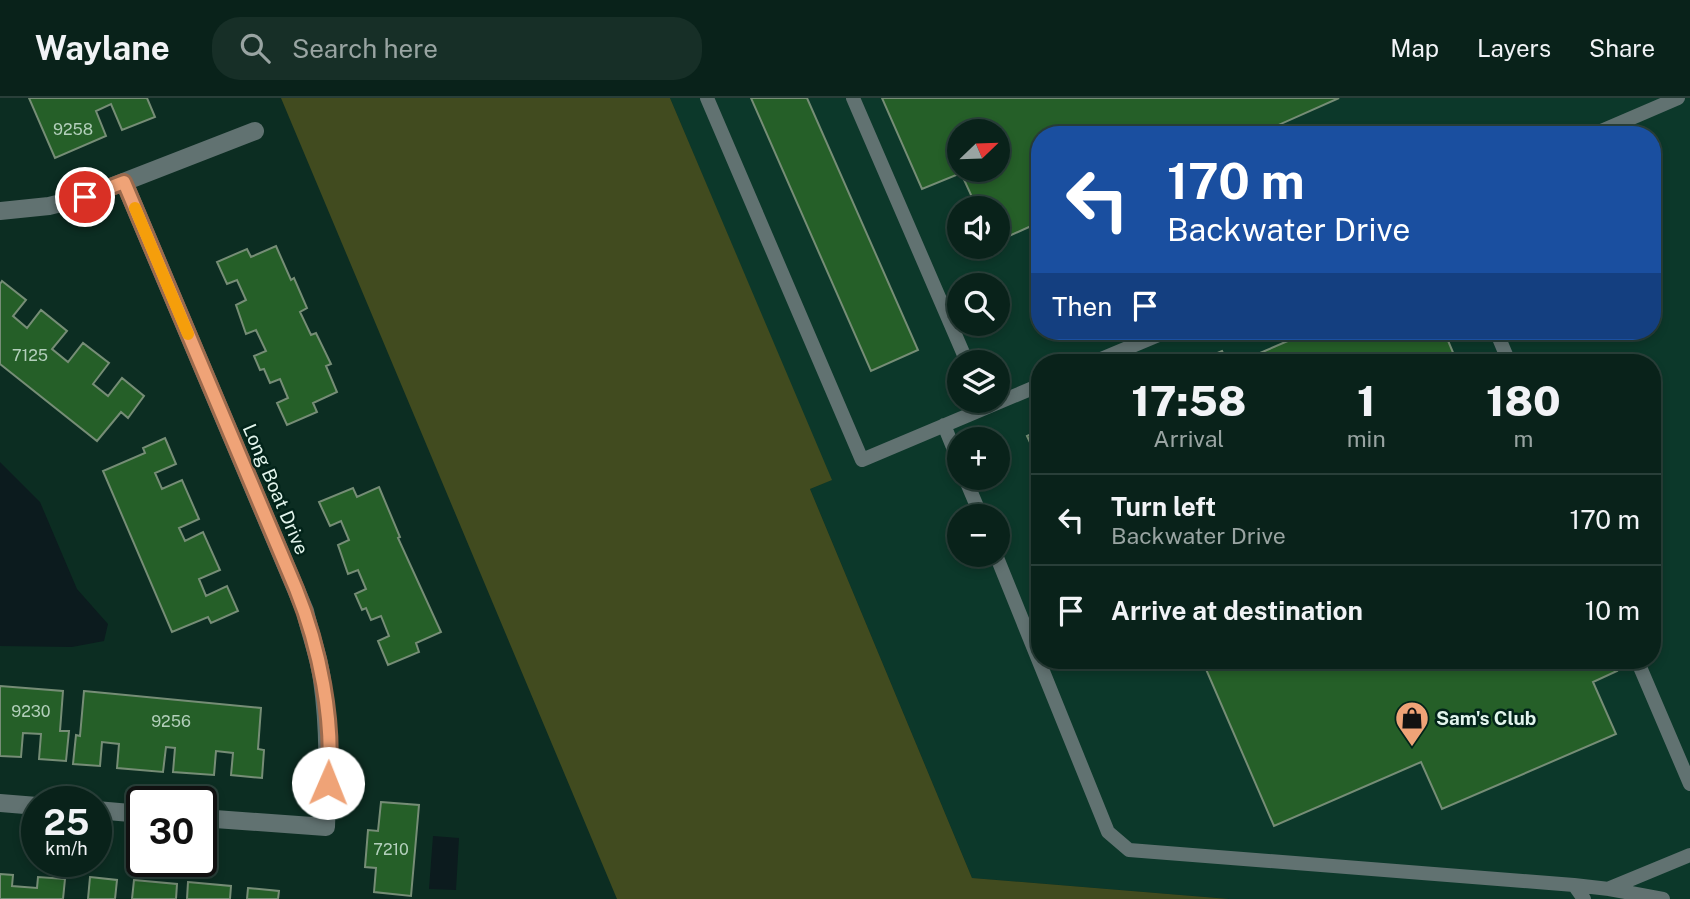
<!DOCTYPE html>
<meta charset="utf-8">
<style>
body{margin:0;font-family:"Public Sans",sans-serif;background:#172f27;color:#f1f3f6;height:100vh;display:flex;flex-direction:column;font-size:26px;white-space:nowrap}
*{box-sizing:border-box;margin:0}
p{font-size:23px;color:#99a4a2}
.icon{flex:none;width:38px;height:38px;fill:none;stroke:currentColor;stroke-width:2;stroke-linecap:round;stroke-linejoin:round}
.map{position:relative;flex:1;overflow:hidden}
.panel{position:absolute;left:1031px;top:256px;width:630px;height:315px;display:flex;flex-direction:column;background:#09221a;border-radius:28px;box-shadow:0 4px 10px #0003,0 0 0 2px #293f39}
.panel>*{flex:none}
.guide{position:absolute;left:1031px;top:28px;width:630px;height:214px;border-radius:28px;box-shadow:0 4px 10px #0003,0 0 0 2px #293f39;background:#1a4fa0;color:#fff;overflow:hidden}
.needle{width:46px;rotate:67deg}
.buttons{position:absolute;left:947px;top:21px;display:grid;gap:14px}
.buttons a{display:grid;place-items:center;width:63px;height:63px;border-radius:50%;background:#09221a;box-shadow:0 4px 10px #0003,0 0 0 2px #293f39;font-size:35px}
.speed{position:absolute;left:21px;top:688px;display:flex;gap:14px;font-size:35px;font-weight:700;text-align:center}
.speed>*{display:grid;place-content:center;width:91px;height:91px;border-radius:50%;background:#09221a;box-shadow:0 4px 10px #0003,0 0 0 2px #293f39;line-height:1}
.speed small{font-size:18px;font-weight:400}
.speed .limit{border:4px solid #111;border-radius:10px;background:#fff;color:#111}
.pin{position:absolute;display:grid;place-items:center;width:60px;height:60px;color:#fff;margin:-30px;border:4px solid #fff;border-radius:50%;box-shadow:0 2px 7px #0007}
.me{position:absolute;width:77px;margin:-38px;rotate:1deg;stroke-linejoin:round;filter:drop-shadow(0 0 5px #0008)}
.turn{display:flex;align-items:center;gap:24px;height:147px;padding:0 21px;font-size:32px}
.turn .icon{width:91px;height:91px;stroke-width:2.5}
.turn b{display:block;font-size:49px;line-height:60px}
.then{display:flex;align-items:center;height:66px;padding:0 21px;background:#0003;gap:14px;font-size:26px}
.eta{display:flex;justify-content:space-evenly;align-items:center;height:119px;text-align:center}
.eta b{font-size:42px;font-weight:800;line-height:49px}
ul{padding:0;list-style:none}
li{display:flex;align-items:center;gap:21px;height:91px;padding:0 21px;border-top:2px solid #293f39}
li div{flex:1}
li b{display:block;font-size:26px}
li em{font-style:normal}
header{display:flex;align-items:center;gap:42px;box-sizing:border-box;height:98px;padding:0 35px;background:#09221a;border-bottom:2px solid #293f39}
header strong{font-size:33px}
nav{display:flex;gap:38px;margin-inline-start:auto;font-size:24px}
.search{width:490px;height:63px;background:#172f27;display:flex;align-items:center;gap:18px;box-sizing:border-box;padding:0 24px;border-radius:28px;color:#99a4a2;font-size:26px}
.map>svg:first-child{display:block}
</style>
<header>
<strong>Waylane</strong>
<div class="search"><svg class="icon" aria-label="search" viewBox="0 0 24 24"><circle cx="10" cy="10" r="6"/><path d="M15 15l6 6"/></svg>Search here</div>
<nav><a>Map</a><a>Layers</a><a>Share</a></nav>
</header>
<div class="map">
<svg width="1690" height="801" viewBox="0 0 1690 801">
<rect width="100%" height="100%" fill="#0c2d22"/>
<!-- built -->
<path fill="#0c382a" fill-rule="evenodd" d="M670 0H1690V801H1229L972 780 810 391 831 382ZM959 33H998V72H959ZM1040 37H1652V233H1040ZM959 110H998V149H959ZM959 187H998V226H959ZM959 264H998V303H959ZM1040 264H1652V562H1040ZM959 341H998V380H959ZM959 418H998V457H959Z"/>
<!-- green -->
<path fill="#414b1f" d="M281 0H670L832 382 810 391 972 780 1229 801H617Z"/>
<!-- water -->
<path fill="#0c1b1e" d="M0 364 40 404 77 491 108 526 104 543 72 549 0 548Z
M433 738 459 740 456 792 429 791Z"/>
<!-- building -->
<path fill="#255f28" stroke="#768d76" stroke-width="2" fill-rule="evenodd" d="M29 0H147L155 19 122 32 111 6 96 13 106 38 55 60Z
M751 0H807L918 252 871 273Z
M882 0H1339L1256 37H1040V124L998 143V110H977L961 75 922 91ZM959 33H998V72H959Z
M276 148 291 182 294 180 307 210 300 214 311 237 316 235 331 266 326 268 337 294 313 305 317 314 287 327 277 305 288 300 280 281 270 285 264 271 260 272 254 258 266 253 256 232 246 236 236 207 246 202 237 182 227 186 217 164 247 151 251 159Z
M2 183 26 202 13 218 27 230 41 212 67 233 52 251 68 264 83 245 109 265 93 286 108 298 122 280 144 298 128 320 121 314 97 343 0 266V186Z
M1311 233H1444L1457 264H1239Z
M1222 253 1227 264H1196Z
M1040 332V366L1027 338Z
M165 340 176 366 155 375 162 391 182 382 199 421 179 430 185 443 203 434 220 472 199 481 206 498 227 488 238 513 211 525 208 519 172 534 103 373 145 355 143 350Z
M379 389 400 439 398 440 441 534 416 545 419 554 388 567 378 543 389 538 381 518 371 522 366 510 362 512 355 496 366 491 358 472 348 476 338 447 349 442 341 423 330 428 319 404 353 390 357 399Z
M1202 562H1612L1617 573 1593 584 1616 636 1442 711 1421 664 1274 728Z
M0 588 63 593 60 633H69L66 663 39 661 41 636 23 635 21 659 0 658Z
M84 593 261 610 258 651 264 652 262 680 231 677 233 655 216 653 214 677 173 674 175 650 166 649 163 674 117 670 119 646 102 644 100 668 73 666 76 637 80 638Z
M381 704 419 707 411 798 374 794 376 770 365 769 368 732 378 733Z
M0 776 13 777 12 788 37 790 38 779 65 781 63 801H0Z
M90 779 117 782 115 801H88Z
M134 782 177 786 176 801H132Z
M188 784 231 788 230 801H187Z
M248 790 279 793 278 801H247Z"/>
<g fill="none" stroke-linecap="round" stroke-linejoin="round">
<!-- lane -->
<path stroke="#617271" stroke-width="14" d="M707 0 862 362 1040 287
M853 0 967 264
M1592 37 1678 0
M1496 233 1509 264
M1094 264 1168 233
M944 327 959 364
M965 380 981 418
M996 457 1108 734 1129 752 1574 787 1584 801
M1637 562 1690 686
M1574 787 1609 791 1663 801
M1610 790 1690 757"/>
<!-- street -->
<path stroke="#617271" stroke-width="18" d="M124 84 305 513C310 536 319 558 322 582 329 631 328 679 326 729L201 720
M0 113 49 108 85 99 255 33
M0 705 37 708
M96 712 142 716"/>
</g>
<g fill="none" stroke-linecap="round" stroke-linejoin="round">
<!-- route casing -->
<g stroke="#9b6a4d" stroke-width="18">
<path id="route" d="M85 99 124 84 296 491C319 548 335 624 328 685"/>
</g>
<!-- route -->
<use href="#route" stroke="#efa377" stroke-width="12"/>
<!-- slow -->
<path stroke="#f59e0b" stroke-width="12" d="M135 110 188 236"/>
</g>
<!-- icons -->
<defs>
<g id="shop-pin" transform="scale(1.75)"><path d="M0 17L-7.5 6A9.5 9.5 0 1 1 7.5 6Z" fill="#efa377" stroke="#022319"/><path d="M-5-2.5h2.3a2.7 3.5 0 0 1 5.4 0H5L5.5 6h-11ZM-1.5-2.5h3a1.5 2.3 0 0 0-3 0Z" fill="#111"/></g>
</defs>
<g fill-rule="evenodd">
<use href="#shop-pin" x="1412" y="620"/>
</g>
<g text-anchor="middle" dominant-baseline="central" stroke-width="5" stroke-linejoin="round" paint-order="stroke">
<!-- number labels -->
<g font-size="16" fill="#b3cfbb">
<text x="73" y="31">9258</text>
<text x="30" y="257">7125</text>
<text x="31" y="613">9230</text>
<text x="171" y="623">9256</text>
<text x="391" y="751">7210</text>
</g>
<!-- street labels -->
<g font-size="19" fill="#e2f4ec" stroke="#022319">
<text transform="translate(276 391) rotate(67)">Long Boat Drive</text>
</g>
<!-- poi labels -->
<g font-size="19" font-weight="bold" fill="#e2f4ec" stroke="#022319" text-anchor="start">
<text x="1436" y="620">Sam's Club</text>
</g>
</g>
</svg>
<div class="buttons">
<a><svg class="needle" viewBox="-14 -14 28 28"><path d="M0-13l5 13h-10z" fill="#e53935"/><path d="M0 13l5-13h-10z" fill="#99a4a2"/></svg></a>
<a><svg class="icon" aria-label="sound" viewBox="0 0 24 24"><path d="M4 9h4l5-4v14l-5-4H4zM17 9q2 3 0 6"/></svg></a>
<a><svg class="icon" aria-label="search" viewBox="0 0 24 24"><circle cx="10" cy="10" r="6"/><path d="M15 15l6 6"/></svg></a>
<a><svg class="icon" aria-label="layers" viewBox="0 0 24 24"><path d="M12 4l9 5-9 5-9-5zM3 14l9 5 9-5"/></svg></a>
<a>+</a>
<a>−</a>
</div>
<div class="speed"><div>25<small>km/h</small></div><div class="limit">30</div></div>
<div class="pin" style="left:85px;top:99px;background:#d93025"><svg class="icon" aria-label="arrive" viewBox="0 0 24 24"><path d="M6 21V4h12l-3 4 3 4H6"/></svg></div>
<svg class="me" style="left:328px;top:685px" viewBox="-20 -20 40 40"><circle r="19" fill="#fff"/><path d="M0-13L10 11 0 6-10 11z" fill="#efa377"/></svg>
<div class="guide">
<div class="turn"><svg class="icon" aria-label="left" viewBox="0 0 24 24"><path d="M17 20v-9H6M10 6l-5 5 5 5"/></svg><div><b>170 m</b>Backwater Drive</div></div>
<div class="then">Then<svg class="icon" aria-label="arrive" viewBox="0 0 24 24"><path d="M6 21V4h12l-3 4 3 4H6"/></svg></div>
</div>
<section class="panel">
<div class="eta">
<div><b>17:58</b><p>Arrival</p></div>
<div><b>1</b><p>min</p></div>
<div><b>180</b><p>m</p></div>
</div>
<ul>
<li><svg class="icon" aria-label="left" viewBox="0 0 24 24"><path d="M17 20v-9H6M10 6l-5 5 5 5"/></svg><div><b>Turn left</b><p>Backwater Drive</p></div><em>170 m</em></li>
<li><svg class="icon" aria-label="arrive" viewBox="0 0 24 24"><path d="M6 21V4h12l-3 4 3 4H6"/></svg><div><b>Arrive at destination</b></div><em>10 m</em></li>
</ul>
</section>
</div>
